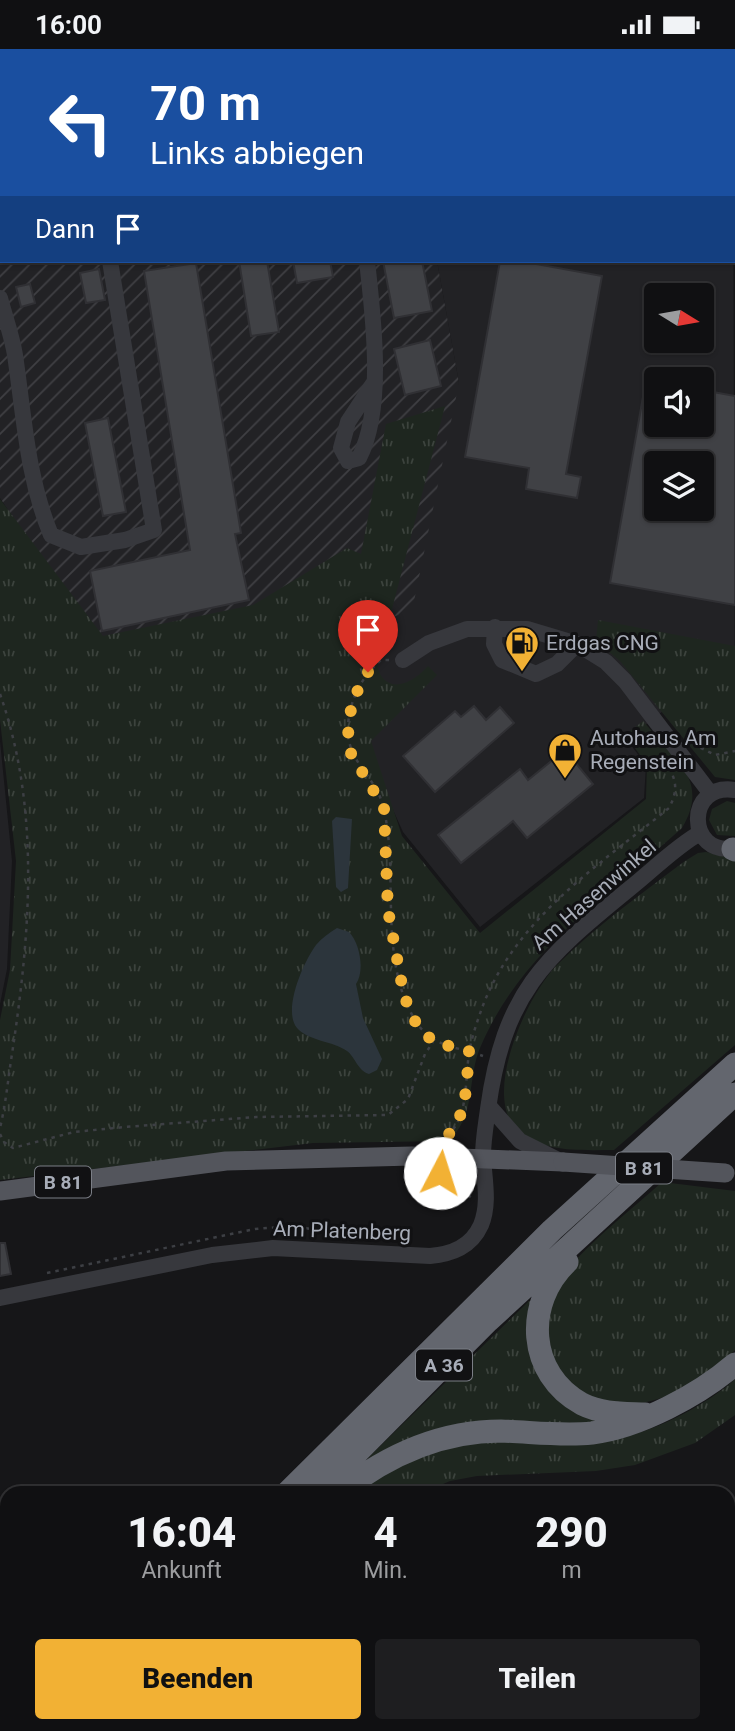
<!DOCTYPE html>
<html lang="de">
<style>
body{margin:0;font-family:Roboto,sans-serif;background:#1e1e20;color:#f1f3f6;height:100vh;display:flex;flex-direction:column;font-size:26px;white-space:nowrap}
*{box-sizing:border-box;margin:0}
p{font-size:23px;color:#9c9d9f}
.icon{flex:none;width:38px;height:38px;fill:none;stroke:currentColor;stroke-width:2;stroke-linecap:round;stroke-linejoin:round}
.map{position:relative;flex:1;overflow:hidden}
.panel{position:absolute;left:0px;top:1437px;width:735px;height:247px;display:flex;flex-direction:column;background:#101012;border-radius:21px 21px 0 0;box-shadow:0 2px 5px #0004,0 0 0 2px #303032}
.panel>*{flex:none}
.top-card{position:absolute;left:0px;top:0px;width:735px;height:214px;box-shadow:0 2px 5px #0004,0 0 0 2px #303032;background:#1a4fa0;color:#fff;overflow:hidden}
.needle{width:46px;rotate:101deg}
.controls{position:absolute;left:644px;top:234px;display:grid;gap:14px}
.controls a{display:grid;place-items:center;width:70px;height:70px;border-radius:7px;background:#101012;box-shadow:0 2px 5px #0004,0 0 0 2px #303032;font-size:35px}
.pin{position:absolute;display:grid;place-items:center;width:60px;height:60px;color:#fff;margin:-72px -30px;border-radius:50% 50% 50% 0;rotate:-45deg;box-shadow:0 0 7px #0007}
.pin .icon{rotate:45deg}
.me{position:absolute;width:77px;margin:-38px;rotate:5deg;stroke-linejoin:round;filter:drop-shadow(0 0 5px #0008)}
.turn{display:flex;align-items:center;gap:24px;height:147px;padding:0 35px;font-size:32px}
.turn .icon{width:91px;height:91px;stroke-width:2.5}
.turn b{display:block;font-size:49px;line-height:60px}
.then{display:flex;align-items:center;height:66px;padding:0 35px;background:#0003;gap:14px;font-size:26px}
.eta{display:flex;justify-content:space-evenly;align-items:center;height:119px;text-align:center}
.eta b{font-size:42px;font-weight:800;line-height:49px}
.action{display:flex;gap:14px;margin-top:auto;padding:14px 35px}
.action a{flex:1;height:80px;border-radius:7px;background:#f2b134;color:#111;font-size:28px;font-weight:800;line-height:80px;text-align:center}
.action a+a{background:#1e1e20;color:#f1f3f6}
.status{display:flex;justify-content:space-between;align-items:center;height:49px;padding:0 35px;background:#101012;direction:ltr}
.status svg{height:19px;fill:currentColor}
.map>svg:first-child{display:block}
</style>
<div class="status"><b>16:00</b><svg viewBox="0 0 49 12"><path d="M0 12V9h3v3zM5 12V6h3v6zM10 12V3h3v9zM15 12V0h3v12zM26 1h20v11H26zM47 4h2v5h-2z"/></svg></div>
<div class="map">
<svg width="735" height="1682" viewBox="0 0 735 1682">
<defs>
<pattern id="industrial-furrows" width="10" height="10" patternUnits="userSpaceOnUse" patternTransform="scale(1.75)"><rect width="10" height="10" fill="#222225"/><path d="M-1 1l2-2M0 10L10 0M9 11l2-2" fill="none" stroke="#3f3f43"/></pattern>
<pattern id="grass-tufts" width="24" height="20" patternUnits="userSpaceOnUse" patternTransform="scale(1.75)"><rect width="24" height="20" fill="#1e261f"/><path d="M3 7l-1-3M5 7V3M7 7l1-3M15 17l-1-3M17 17v-4M19 17l1-3" fill="none" stroke="#3c433d"/></pattern>
</defs>
<rect width="100%" height="100%" fill="#161618"/>
<!-- built -->
<path fill="#222225" fill-rule="evenodd" d="M733 86 735 684 668 658 627 691 646 716 644 749 480 878 403 783 385 743 340 584 459 334 437 212H733ZM656 247H702V292H656ZM656 331H702V376H656ZM656 415H702V460H656Z
M0 692 12 812 7 920 0 955Z"/>
<!-- industrial -->
<path fill="url(#industrial-furrows)" d="M0 0H399L2 2V212H437L459 334 412 562 340 584 99 595 0 449Z"/>
<!-- grass -->
<path fill="url(#grass-tufts)" d="M445 357 386 583C362 621 390 659 428 617L437 626 371 692 402 787 480 884 646 750 647 715 625 686 643 672C673 708 711 731 682 779 608 846 520 903 480 999 467 1029 476 1071 447 1092L313 1094 0 1131V971L10 921 16 812 0 671V450L103 587 253 556 347 499 361 505 386 375Z
M598 571 735 597V731L715 728 620 612 596 592Z
M727 752 735 754V787L717 786 709 771 712 760Z
M706 803 735 810V996L614 1101C582 1101 541 1104 517 1081 481 1045 528 945 557 916 596 877 641 845 685 812L698 804Z
M662 1133 735 1142V1301C696 1342 619 1381 569 1335 553 1321 545 1306 546 1284 546 1273 544 1257 549 1247 572 1205 626 1166 662 1133Z
M529 1252 534 1255 539 1325 618 1370 550 1378 372 1414 367 1410Z
M735 1330V1366L695 1394 635 1416 596 1422 477 1427 450 1432 422 1444H356C389 1419 425 1402 467 1394 517 1386 571 1396 622 1388 658 1381 708 1355 735 1330Z"/>
<!-- water -->
<path fill="#2c353c" d="M336 768 352 770 348 839 341 843 336 838 332 772Z
M337 879 349 883C360 894 365 922 356 935L363 969 382 1010 377 1021 369 1025C357 1021 356 1009 347 1002 333 992 308 992 297 979 282 961 304 912 316 896 322 889 329 884 337 879Z"/>
<!-- building -->
<path fill="#404145" stroke="#303034" stroke-width="2" fill-rule="evenodd" d="M239 212H267L279 283 251 287Z
M293 212H330L333 228 297 234Z
M383 212H422L432 262 394 269Z
M500 212H520L602 227 566 425 581 428 577 449 526 440 529 419 465 408Z
M196 214 241 484 235 485 249 551 102 582 90 522 190 501 144 222Z
M99 220 105 251 86 254 80 224Z
M30 235 35 254 21 258 16 238Z
M430 291 441 337 405 346 394 300Z
M646 331 656 333V376H702V341L735 347V556L610 534ZM656 415H702V460H656Z
M108 369 126 463 103 467 85 374Z
M474 657 486 671 500 658 514 674 435 743 403 707 455 662 461 668Z
M565 701 593 735 527 789 513 772 461 814 438 786 520 720 528 731Z
M0 1194H5L11 1225 0 1227Z"/>
<g fill="none" stroke-linecap="round" stroke-linejoin="round">
<!-- path -->
<path stroke="#3d3f44" stroke-width="2.5" stroke-dasharray="3.5 5" stroke-linecap="butt" d="M389 611H381C361 629 351 648 348 675 345 713 375 725 383 757 400 823 377 908 415 971 431 998 455 997 483 1007
M0 645C41 761 30 886 12 1005 8 1030 6 1054 0 1079
M693 695 715 706 735 702
M0 1085 4 1093 13 1099 74 1083 125 1078 256 1068 388 1066 408 1050 425 1005 433 993
M441 1092C470 1072 464 1036 469 1005 471 990 477 973 482 959 515 870 599 816 669 759 680 738 675 729 664 709
M442 1125 459 1135 471 1149
M47 1224 255 1180 292 1177 363 1188"/>
<!-- minor -->
<path stroke="#37383d" stroke-width="16" d="M0 204H2
M367 212C373 266 385 360 359 409L348 412 341 399 348 373 375 332
M0 249C5 268 12 287 15 306 24 367 27 428 51 486L81 498 125 491 154 481 110 212
M495 578 494 595 502 611 536 625 557 615 577 595
M403 611 429 594 467 580H527L577 595 606 613 625 632 711 745
M735 741C685 733 686 808 735 799
M489 1057 520 1092 558 1111
M0 1249 212 1206 273 1199 430 1207C452 1205 471 1198 481 1176 490 1154 484 1130 483 1107 483 1091 486 1075 488 1060 504 944 543 910 629 840 652 822 675 798 700 784
M0 1462 7 1477
M0 1519 7 1512
M0 1633 7 1629
M186 1676 191 1682"/>
<!-- major -->
<path stroke="#53555c" stroke-width="19" d="M0 1142 226 1112 412 1107 563 1113"/>
<!-- highway -->
<path stroke="#63666e" stroke-width="23" d="M733 800 735 801
M567 1213C524 1254 527 1325 582 1355 602 1365 623 1364 645 1365
M287 1444 552 1181 735 1015
M317 1444 488 1272 735 1045
M339 1444C386 1407 441 1382 501 1382 532 1383 562 1387 592 1384 639 1378 699 1346 735 1315
M68 1682 73 1676
M97 1682 101 1676"/>
<!-- major-bridge -->
<path stroke="#53555c" stroke-width="19" d="M563 1113 725 1124"/>
</g>
<g fill="none" stroke-linecap="round" stroke-linejoin="round">
<!-- route -->
<path stroke="#f2b134" stroke-width="12" stroke-dasharray="0 21.6" d="M368 623 353 650 348 677 349 701 384 759 388 861 404 947 415 972 433 993 469 1002C466 1033 469 1072 441 1092L440 1124"/>
</g>
<!-- icons -->
<defs>
<g id="fuel-pin" transform="scale(1.75)"><path d="M0 17L-7.5 6A9.5 9.5 0 1 1 7.5 6Z" fill="#f2b134" stroke="#111113"/><path d="M-5.5-6h7V0h2V4h1.3V-2.5L3-4.5l.8-.8L6-3V5H2.5V1h-1V6h-7ZM-4.2-4.7v3.2H.2V-4.7Z" fill="#111"/></g>
<g id="shop-pin" transform="scale(1.75)"><path d="M0 17L-7.5 6A9.5 9.5 0 1 1 7.5 6Z" fill="#f2b134" stroke="#111113"/><path d="M-5-2.5h2.3a2.7 3.5 0 0 1 5.4 0H5L5.5 6h-11ZM-1.5-2.5h3a1.5 2.3 0 0 0-3 0Z" fill="#111"/></g>
</defs>
<g fill-rule="evenodd">
<use href="#fuel-pin" x="522" y="594"/>
<use href="#shop-pin" x="565" y="701"/>
</g>
<g text-anchor="middle" dominant-baseline="central" stroke-width="6" stroke-linejoin="round" paint-order="stroke">
<!-- shield labels -->
<g fill="#111113" stroke="#7b7e86" stroke-width="2">
<rect x="616" y="1103.5" width="56" height="31" rx="5"/>
<rect x="35" y="1117.5" width="56" height="31" rx="5"/>
<rect x="416" y="1300.5" width="56" height="31" rx="5"/>
</g>
<g font-size="19" font-weight="bold" fill="#a8adb8">
<text x="644" y="1119">B 81</text>
<text x="63" y="1133">B 81</text>
<text x="444" y="1316">A 36</text>
</g>
<!-- poi labels -->
<g font-size="21" fill="#a8adb8" stroke="#111113" text-anchor="start">
<text x="546" y="594">Erdgas CNG</text>
<text x="590" y="689">Autohaus Am<tspan x="590" dy="24">Regenstein</tspan></text>
</g>
<!-- street labels -->
<g font-size="21" fill="#a8adb8" stroke="#111113">
<text transform="translate(594 846) rotate(-41)">Am Hasenwinkel</text>
<text transform="translate(342 1182) rotate(2)">Am Platenberg</text>
</g>
</g>
</svg>
<div class="controls">
<a><svg class="needle" viewBox="-14 -14 28 28"><path d="M0-13l5 13h-10z" fill="#e53935"/><path d="M0 13l5-13h-10z" fill="#9c9d9f"/></svg></a>
<a><svg class="icon" aria-label="sound" viewBox="0 0 24 24"><path d="M4 9h4l5-4v14l-5-4H4zM17 9q2 3 0 6"/></svg></a>
<a><svg class="icon" aria-label="layers" viewBox="0 0 24 24"><path d="M12 4l9 5-9 5-9-5zM3 14l9 5 9-5"/></svg></a>
</div>
<div class="pin" style="left:368px;top:623px;background:#d93025"><svg class="icon" aria-label="arrive" viewBox="0 0 24 24"><path d="M6 21V4h12l-3 4 3 4H6"/></svg></div>
<svg class="me" style="left:440px;top:1124px" viewBox="-20 -20 40 40"><circle r="19" fill="#fff"/><path d="M0-13L10 11 0 6-10 11z" fill="#f2b134"/></svg>
<div class="top-card">
<div class="turn"><svg class="icon" aria-label="left" viewBox="0 0 24 24"><path d="M17 20v-9H6M10 6l-5 5 5 5"/></svg><div><b>70 m</b>Links abbiegen</div></div>
<div class="then">Dann<svg class="icon" aria-label="arrive" viewBox="0 0 24 24"><path d="M6 21V4h12l-3 4 3 4H6"/></svg></div>
</div>
<section class="panel">
<div class="eta">
<div><b>16:04</b><p>Ankunft</p></div>
<div><b>4</b><p>Min.</p></div>
<div><b>290</b><p>m</p></div>
</div>
<div class="action"><a>Beenden</a><a>Teilen</a></div>
</section>
</div>
